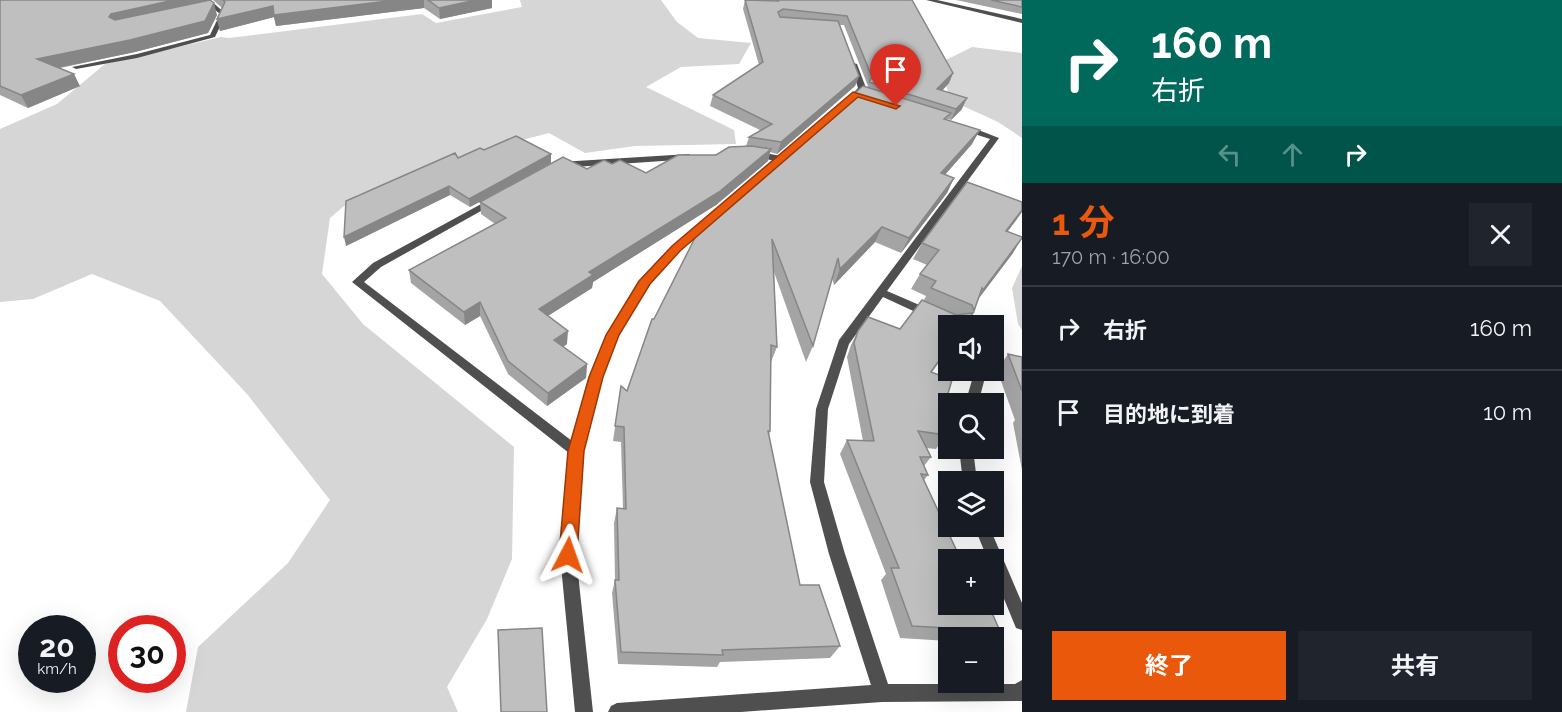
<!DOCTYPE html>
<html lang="ja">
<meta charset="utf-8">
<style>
body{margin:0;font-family:Raleway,"Noto Sans JP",sans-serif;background:#20242c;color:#f1f3f6;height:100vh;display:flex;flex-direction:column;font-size:22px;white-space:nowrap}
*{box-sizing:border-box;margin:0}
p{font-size:20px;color:#9ea1a6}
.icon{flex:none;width:33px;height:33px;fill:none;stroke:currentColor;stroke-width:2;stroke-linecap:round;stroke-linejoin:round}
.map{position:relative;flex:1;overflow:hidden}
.details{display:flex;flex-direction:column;background:#171b24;width:540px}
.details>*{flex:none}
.top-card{background:#00695c;color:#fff;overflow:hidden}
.fabs{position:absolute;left:938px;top:315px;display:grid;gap:12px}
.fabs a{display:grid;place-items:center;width:66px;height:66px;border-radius:0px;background:#171b24;box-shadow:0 6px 24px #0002;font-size:30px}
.speed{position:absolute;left:18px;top:615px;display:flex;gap:12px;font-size:30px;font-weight:700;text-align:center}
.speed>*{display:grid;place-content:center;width:78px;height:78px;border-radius:50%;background:#171b24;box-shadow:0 6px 24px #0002;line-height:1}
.speed small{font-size:15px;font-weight:400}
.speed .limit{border:9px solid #d22;background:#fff;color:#111}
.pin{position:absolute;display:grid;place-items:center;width:51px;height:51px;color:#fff;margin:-62px -26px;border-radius:50% 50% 50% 0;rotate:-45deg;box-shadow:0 0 6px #0007}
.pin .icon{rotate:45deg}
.me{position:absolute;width:66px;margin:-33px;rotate:4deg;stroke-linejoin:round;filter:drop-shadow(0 0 4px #0008)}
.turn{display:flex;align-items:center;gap:21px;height:126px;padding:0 30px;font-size:27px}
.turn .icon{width:78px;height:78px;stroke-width:2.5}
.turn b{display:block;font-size:42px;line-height:51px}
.lanes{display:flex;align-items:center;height:57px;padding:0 30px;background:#0003;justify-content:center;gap:30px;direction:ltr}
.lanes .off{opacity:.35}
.round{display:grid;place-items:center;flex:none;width:63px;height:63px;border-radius:0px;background:#20242c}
.overview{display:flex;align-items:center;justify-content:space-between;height:102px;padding:0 30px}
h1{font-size:36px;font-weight:700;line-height:45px;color:#ea580c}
.cta{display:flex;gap:12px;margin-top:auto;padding:12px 30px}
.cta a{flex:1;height:69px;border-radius:0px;background:#ea580c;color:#fff;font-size:24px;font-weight:700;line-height:69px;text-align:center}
.cta a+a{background:#20242c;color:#f1f3f6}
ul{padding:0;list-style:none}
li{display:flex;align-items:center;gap:18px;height:84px;padding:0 30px;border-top:2px solid #363941}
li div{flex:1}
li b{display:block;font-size:22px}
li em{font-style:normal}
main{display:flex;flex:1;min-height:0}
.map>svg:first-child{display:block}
</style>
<main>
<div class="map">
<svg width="1022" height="712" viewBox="0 0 1022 712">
<rect width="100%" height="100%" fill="#fff"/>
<!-- green -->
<path fill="#d6d6d6" d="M520 0H661L677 22 698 38 751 43 739 64 681 67 646 87 734 130 736 144 635 146 585 153 549 133 477 152 357 195 330 218 322 274 363 324 514 447 512 559 487 619 447 687 458 712H186L198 647 288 563 330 500 247 394 160 301 92 274 33 299 0 302V129L57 104 105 64 221 37 229 38 422 14 436 23 522 7Z
M972 47 1022 53V138L998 122 950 100 940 63Z
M1022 266V330L1018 324 1012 288Z"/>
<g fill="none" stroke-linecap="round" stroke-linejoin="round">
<!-- minor -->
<path fill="#4f4f4f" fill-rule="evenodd" d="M203 0H210L226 14 215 37 137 58 76 69 72 67 137 54 210 35 220 14Z
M926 0H937L1022 19V23Z
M850 62 857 64 866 88 853 99 849 97 858 88Z
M962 126H968L999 138 887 291 961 323 962 326 948 327 883 297 849 344 828 409 824 482 845 554 888 684H1015L1022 680V701L882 702 741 712H608L611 706 617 703 871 685 829 554 810 482 816 409 839 340 990 139 962 130Z
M754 151 781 156 785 159 781 162 751 156 750 154Z
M689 154 693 157 692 159 560 168 556 165 560 162Z
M494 197 497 198V202L381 267 364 282 572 441C589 380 604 332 641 280 660 255 685 235 709 216H715L717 218 680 250 650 283 619 335 602 377 583 451 576 555 593 712H575L560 555 569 453 352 282 373 263Z
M975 370H987L978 404H965Z
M959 448H973L977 482H963Z
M974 526H989L1022 603V630L1016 628 993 572V560H988Z"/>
</g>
<!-- wall -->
<path fill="#a4a4a4" d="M0 0H204L217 15 208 33 135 52 60 68 80 86 28 108 0 95Z
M213 0H492V8L440 19 424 8 276 26 274 17 220 31 217 19 222 8Z
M745 0 771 1V0H912L953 73 949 83 942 91 962 109 951 120 948 119 947 120 972 144 945 175 954 178 947 193 901 253 875 242 834 285 832 278 813 346 806 362 774 272 777 347 771 362 770 431 769 435 800 585 840 646 830 658 720 662 717 667 618 664 612 593 615 580 614 523 617 508 623 509 621 442 613 441 621 386 627 391 654 319 867 87 868 86 844 25H840L859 76 855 86 777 154 770 152 768 161 716 205 593 282 592 288 548 316 567 344 563 347 587 364 586 378 547 406 508 374 480 316 465 325 411 283 409 270 495 224 481 214 480 202 587 169 612 164 646 173 746 146 749 137 760 130 710 106 713 95 759 65 743 9Z
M956 0H1022V14Z
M484 150 551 154V163L470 207 450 195 346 246 458 158Z
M1017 219 1008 231 1013 253 979 298 974 311 965 326H948L932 372 941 417 946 435 936 449 926 448 931 457 924 466 928 475 924 480 948 560 1000 631 992 638H948V641L900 638 881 580 886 574 840 454 847 440 863 441 847 357 851 345 858 331 900 329 924 300 926 296 911 289 920 274 927 265 913 259 922 243Z
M1008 354 1022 357V470L1013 423 1015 420 997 370Z"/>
<!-- shaded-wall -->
<path fill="#868686" d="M174 0H204L205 5 115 26 109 17 111 14Z
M396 0H424V8L276 26 274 17 220 31 217 19 273 6Z
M476 0H492V8L440 19 439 8Z
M214 3 217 15 208 33 135 52 43 71 37 59Z
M953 73 949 83 933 100 937 89Z
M74 74 80 86 28 108 21 95Z
M859 76 855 86 777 154 781 142Z
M967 98 962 109 951 120 956 109Z
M980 130 972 144 933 188 941 173Z
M771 149 768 161 716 205 593 282 592 288 538 322 539 309 589 272Z
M551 154V163L470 207 469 199Z
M954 178 947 193 901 253 909 238Z
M449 186 450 195 346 246 344 237Z
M1022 210V212L1017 219 996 246 1006 231Z
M882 227 875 242 834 285 840 269Z
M1022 238 1013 253 973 306 983 290Z
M480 302V316L465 325 464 312Z
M568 331 567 344 553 354 554 340Z
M948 348V349L922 386 931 372Z
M587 364 586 378 547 406 548 393Z"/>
<!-- building -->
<path fill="#bfbfbf" stroke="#868686" stroke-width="1.5" d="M0 0H174L111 14 109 17 115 20 210 0 214 3 205 21 130 40 37 59 74 74 21 95 0 86Z
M223 0H396L274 15 273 6 217 19 225 2Z
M428 0H476L439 8Z
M745 0 778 1 777 0H912L953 73 937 89 967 98 956 109 869 82 872 77 847 16 783 9 778 12 780 17 838 21 859 76 781 142 749 137 772 124 713 95 763 62Z
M991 0H1022V7Z
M863 86 951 113 944 119 980 130 941 173 954 178 909 238 882 227 840 269 838 258 813 346 772 239 777 347 771 345 770 431H768L800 585H819L840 646 722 650 723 655 621 652 615 580H619L617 508 626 509 624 427 615 426 621 386 627 391 652 319H654L704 220Z
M516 136 551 154 469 199 449 186 344 237 346 201 455 153 458 158 480 148 484 150Z
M752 146 771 149 719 192 589 272 593 275 539 309 568 331 554 340 587 364 548 393 508 361 480 302 464 312 409 270 506 218 480 202 563 157 587 169 604 160 612 164 620 160 646 173 678 155H716L729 147Z
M967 182 1022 202V210L1006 231 1022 237V238L983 290 982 288 974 311 972 305 931 288 936 281 920 274 939 250 922 243Z
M922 300 956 315 973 313 964 326H948V348L931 372 952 380 941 417 946 435 918 431 931 457H920L928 475 921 474 961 560H948V604H988L1000 631 912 626 891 568H899L847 440 874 441 854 343 858 331 868 317 900 329Z
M1008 354 1022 357V391Z
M542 628 547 712H501L498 630Z"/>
<!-- route -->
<path fill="#ea580c" stroke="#983908" stroke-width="1.5" d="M853 92 900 106 896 109 858 97 680 251 650 284 619 335 603 377 584 451 577 555 574 560 568 563 562 560 559 555 568 451 589 377 606 335 639 281 672 246Z"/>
</svg>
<div class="fabs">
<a><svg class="icon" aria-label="sound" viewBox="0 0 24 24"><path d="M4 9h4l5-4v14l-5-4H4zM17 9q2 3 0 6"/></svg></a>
<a><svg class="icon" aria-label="search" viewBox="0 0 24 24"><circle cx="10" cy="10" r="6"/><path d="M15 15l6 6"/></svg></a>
<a><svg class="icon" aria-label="layers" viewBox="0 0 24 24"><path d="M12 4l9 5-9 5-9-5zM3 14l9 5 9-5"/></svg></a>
<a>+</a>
<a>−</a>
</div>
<div class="speed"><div>20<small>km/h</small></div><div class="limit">30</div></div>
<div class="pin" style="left:896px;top:106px;background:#d93025"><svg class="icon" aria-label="arrive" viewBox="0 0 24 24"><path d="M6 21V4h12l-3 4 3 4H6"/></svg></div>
<svg class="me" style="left:568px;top:555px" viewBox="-20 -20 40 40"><path d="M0-17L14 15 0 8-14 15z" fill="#ea580c" stroke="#fff" stroke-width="4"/></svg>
</div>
<section class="details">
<div class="top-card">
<div class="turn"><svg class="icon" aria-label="right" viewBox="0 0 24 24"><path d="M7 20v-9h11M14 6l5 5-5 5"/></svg><div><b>160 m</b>右折</div></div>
<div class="lanes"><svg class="icon off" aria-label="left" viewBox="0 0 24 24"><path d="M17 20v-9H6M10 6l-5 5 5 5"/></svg><svg class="icon off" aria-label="ahead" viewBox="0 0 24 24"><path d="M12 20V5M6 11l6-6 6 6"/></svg><svg class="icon" aria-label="right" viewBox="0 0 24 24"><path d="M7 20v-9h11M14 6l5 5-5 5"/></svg></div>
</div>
<div class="overview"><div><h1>1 分</h1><p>170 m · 16:00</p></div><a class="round"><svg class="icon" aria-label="close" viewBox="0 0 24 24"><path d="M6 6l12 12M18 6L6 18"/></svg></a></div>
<ul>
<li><svg class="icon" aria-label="right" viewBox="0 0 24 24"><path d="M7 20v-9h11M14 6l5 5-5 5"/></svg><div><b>右折</b></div><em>160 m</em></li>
<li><svg class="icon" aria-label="arrive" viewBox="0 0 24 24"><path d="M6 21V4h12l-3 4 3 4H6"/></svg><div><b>目的地に到着</b></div><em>10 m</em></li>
</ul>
<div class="cta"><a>終了</a><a>共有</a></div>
</section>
</main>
